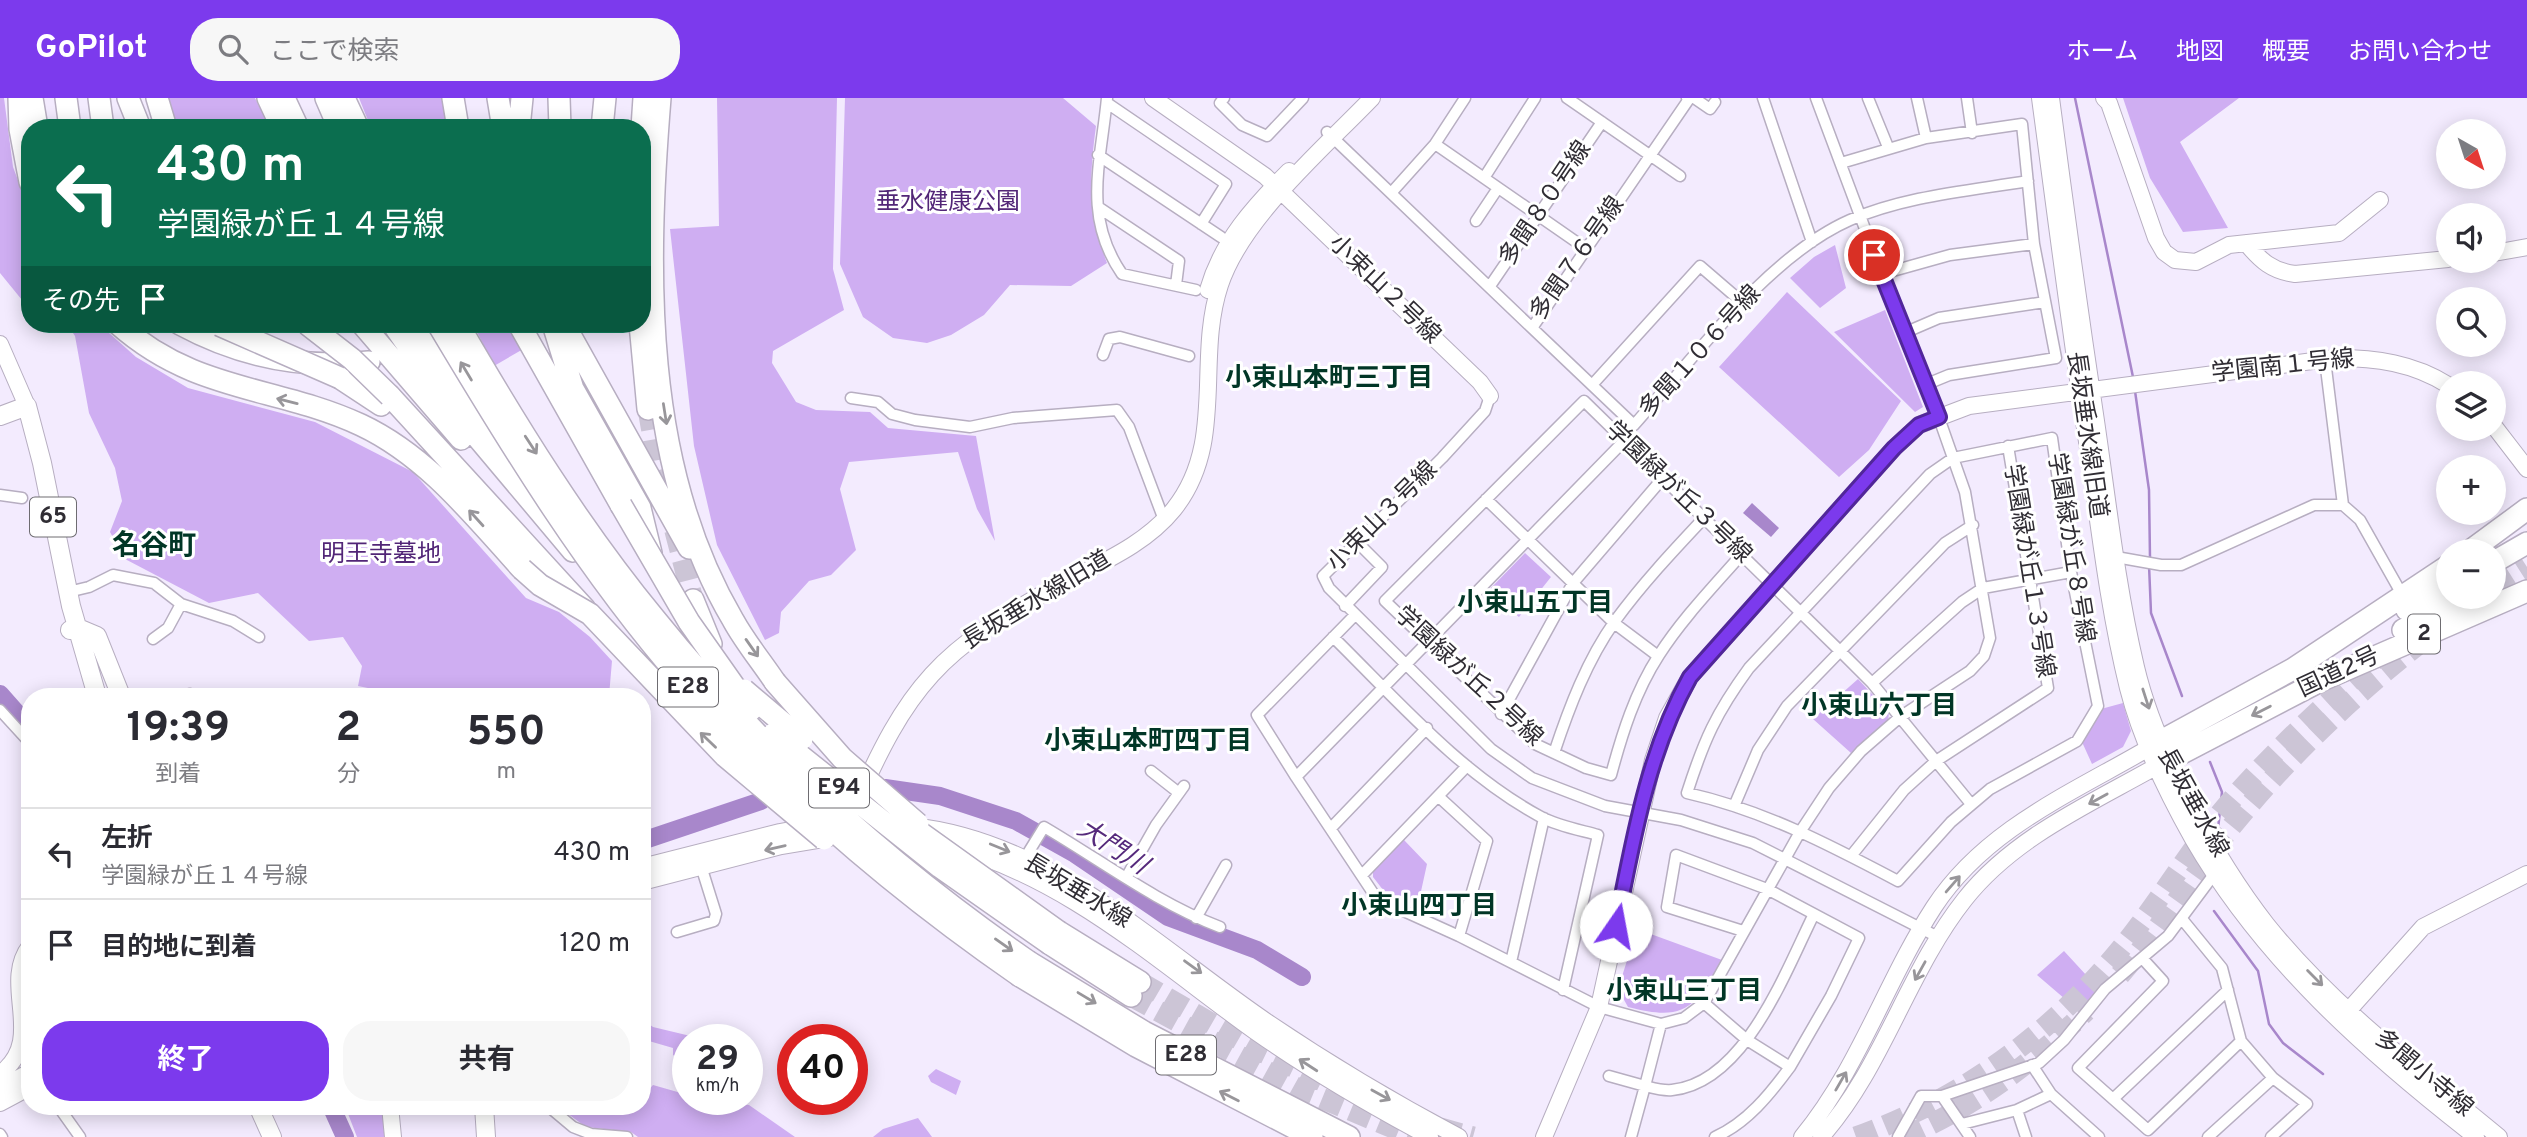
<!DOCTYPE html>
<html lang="ja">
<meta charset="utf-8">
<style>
body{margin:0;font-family:Overpass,"Noto Sans JP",sans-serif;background:#f7f7f7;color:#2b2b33;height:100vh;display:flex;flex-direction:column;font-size:26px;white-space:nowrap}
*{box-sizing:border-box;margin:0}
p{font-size:23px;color:#7c7c81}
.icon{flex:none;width:38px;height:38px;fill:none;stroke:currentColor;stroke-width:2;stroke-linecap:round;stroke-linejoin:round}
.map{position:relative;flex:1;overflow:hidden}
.panel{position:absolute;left:21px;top:590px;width:630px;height:427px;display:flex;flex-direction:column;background:#fff;border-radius:28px;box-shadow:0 4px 18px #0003}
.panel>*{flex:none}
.guide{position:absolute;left:21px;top:21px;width:630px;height:214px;border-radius:28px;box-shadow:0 4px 18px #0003;background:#0b6e4f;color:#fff;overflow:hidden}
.needle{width:46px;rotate:141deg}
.tools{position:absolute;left:2436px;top:21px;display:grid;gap:14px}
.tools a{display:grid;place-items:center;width:70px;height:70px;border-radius:50%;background:#fff;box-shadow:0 4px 18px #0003;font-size:35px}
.speed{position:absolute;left:672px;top:926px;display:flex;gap:14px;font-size:35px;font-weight:700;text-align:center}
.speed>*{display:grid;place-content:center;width:91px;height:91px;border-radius:50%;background:#fff;box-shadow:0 4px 18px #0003;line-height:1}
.speed small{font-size:18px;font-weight:400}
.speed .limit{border:10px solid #d22;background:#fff;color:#111}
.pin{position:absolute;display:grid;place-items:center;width:60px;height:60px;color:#fff;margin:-30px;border:4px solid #fff;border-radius:50%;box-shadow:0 2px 7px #0007}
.me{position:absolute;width:77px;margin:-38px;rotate:12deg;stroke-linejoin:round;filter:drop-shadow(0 0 5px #0008)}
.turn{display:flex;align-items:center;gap:24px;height:147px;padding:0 21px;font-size:32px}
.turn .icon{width:91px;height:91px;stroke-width:2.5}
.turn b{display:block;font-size:49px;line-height:60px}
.then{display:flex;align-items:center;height:66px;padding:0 21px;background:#0003;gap:14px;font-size:26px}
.eta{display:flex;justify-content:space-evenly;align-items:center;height:119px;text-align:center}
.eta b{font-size:42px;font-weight:700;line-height:49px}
.button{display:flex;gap:14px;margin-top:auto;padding:14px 21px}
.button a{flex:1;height:80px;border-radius:28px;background:#7c3aed;color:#fff;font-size:28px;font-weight:700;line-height:80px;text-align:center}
.button a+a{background:#f7f7f7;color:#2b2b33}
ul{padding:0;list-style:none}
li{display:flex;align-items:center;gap:21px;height:91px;padding:0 21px;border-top:2px solid #e1e1e2}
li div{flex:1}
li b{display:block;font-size:26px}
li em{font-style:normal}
header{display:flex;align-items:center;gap:42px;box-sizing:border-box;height:98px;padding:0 35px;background:#7c3aed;color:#fff}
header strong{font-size:33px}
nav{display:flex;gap:38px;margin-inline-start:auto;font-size:24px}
.search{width:490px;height:63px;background:#f7f7f7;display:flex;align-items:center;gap:18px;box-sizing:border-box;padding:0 24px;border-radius:28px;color:#7c7c81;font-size:26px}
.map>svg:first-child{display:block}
</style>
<header>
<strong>GoPilot</strong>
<div class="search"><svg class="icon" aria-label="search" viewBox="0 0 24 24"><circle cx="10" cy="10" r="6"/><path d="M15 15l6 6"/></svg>ここで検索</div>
<nav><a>ホーム</a><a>地図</a><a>概要</a><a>お問い合わせ</a></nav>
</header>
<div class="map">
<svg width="2527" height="1039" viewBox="0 0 2527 1039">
<rect width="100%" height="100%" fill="#f3ebfe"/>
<!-- green -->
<path fill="#cfaef2" d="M0 0H4L13 69 30 114V198L22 202 0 175Z
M164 0H255L270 30H174Z
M359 0H446L450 30H371Z
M717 0H837L833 171 844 212 773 253 772 265 796 304 816 312 870 314 888 330 976 338 995 443 977 411 958 354 849 364 840 391 856 452 831 477 809 483 781 514 779 535 765 542 717 447 694 348 670 131 719 128Z
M845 0H1063L1096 28C1089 80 1088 115 1107 165L1071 188 1010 187 984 217 951 237 927 245 893 240 863 219 840 166Z
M2123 0H2239L2180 44 2228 130 2183 134 2150 80Z
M1835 147 1846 190 1820 210 1790 180 1814 159Z
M1787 194 1901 303 1869 352 1839 379 1719 269Z
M1885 212 1923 309 1915 314 1834 234Z
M67 226H99L136 259 188 290 315 324 413 374 526 500 559 514 590 539 612 563 609 598H407L358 588 362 568 343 539 309 543 258 495 209 505 125 461 110 434 122 403 115 370 89 315 75 238Z
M473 226H509L525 250 494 268Z
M1525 455 1551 479 1519 519 1488 493Z
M1858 581 1889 614 1888 625 1851 655 1813 621Z
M2123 605 2131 633 2123 649 2092 666 2082 644 2101 611Z
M1404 742 1427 766 1418 807 1387 797 1373 779V773Z
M1637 831 1722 862C1695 910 1685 924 1628 909L1618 891Z
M2064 853 2099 891 2079 913 2037 877Z
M642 921 653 929 703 941 688 942V966L673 957V950L642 941Z
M936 971 961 983 956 997 931 984 928 978Z
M653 987 688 997V1001L749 1007 795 1039H638L631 1034 586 1029 557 1008H642V999Z
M345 1008H382L385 1039H357Z
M918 1020 932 1039H873L883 1031Z"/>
<!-- water -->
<path fill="#a887cb" d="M1752 405 1779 430 1771 439 1743 415Z"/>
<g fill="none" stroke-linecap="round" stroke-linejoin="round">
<!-- stream -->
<path stroke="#a887cb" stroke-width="2.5" d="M2075 0 2133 279
M2135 293 2149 392 2150 460
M2149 467 2151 515 2182 598
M2210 664 2222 694 2218 731
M2214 813 2258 873 2269 926 2283 945 2323 976"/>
<!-- river -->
<path stroke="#a887cb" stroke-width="18" d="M0 596 30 630
M885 690 940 698 1016 723 1075 756 1168 819 1257 852 1302 879
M642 743 761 703
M331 1008 345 1039"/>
<!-- highway-tunnel -->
<path stroke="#ccc5d6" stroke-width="21" stroke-dasharray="21 10" stroke-linecap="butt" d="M648 311 658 368 693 502
M2494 490 2527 469
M2449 522 2482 499
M2120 877C2161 830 2193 776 2232 728 2288 659 2355 596 2424 542
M1140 884 1254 950 1326 985
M1131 898 1299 991 1415 1039
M1440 1030 1473 1039
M1856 1039C1970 998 2065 926 2138 829 2169 788 2196 744 2229 705 2274 653 2326 605 2377 560
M1903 1039C1971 1011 2034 964 2086 913"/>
<!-- street casing -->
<g stroke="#b7aec1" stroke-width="13">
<path id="street" d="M1107 0C1101 64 1082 118 1122 176L1196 192
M1224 0 1220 5 1242 27 1267 38 1303 0
M1567 0 1680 78
M1694 0 1710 11 1715 4
M1763 0 1812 144
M1868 0 1888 49
M1917 0 1926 40
M1967 0 1972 35
M1107 5 1226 86 1201 126
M1327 34 1532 230 1689 1 1687 0
M1435 46 1585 150
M1098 57 1221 139
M1841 65 1926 40 2022 26 2034 146 2056 260 1949 277 1927 286
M1484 80 1535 0
M1392 94 1435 46 1465 0
M1098 109 1179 163 1176 187
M1476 123 1498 90
M1882 176 1950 157 2034 146
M1490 188 1602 24
M1532 230 1634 327C1693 261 1768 158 1850 122 1906 98 1968 93 2028 83
M1904 235 1939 220 2045 204
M1103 257 1109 241 1120 239 1189 258
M2325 262 2343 407 2360 422 2404 500
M1592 287 1700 168 1743 205
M1490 298 1485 313 1442 360 1323 478 1329 490 1491 651 1532 680 1605 708 1681 722 1753 745 1940 840
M851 300 878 304 892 316 915 322 970 329 1013 320 1117 312 1129 329 1164 422
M2052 340 2071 474 2098 608 2077 643 1990 691 1951 724 1898 783C1830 747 1763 712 1687 695 1704 642 1716 615 1749 570L1930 376 1953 360Z
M1624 343 1296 679 1377 801 1459 838 1599 909 1661 926 1684 920 1704 905 1800 734 1829 690 1861 653 1900 619 1970 573 1984 558 1990 540 1965 394 1927 286 1904 235 1816 0
M0 397 22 400
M1486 401 1614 525 1658 558
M1741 457C1713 489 1682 521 1659 557 1635 594 1622 636 1611 677L1586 670 1535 646 1385 503 1584 303 1840 553 1872 585 1971 706
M2116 459 2161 467H2181L2314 407H2343
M68 494 89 489 113 477 154 485 181 506 233 523 259 539
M1345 508 1382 469 1357 444
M1333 539C1397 602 1461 676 1541 719 1558 728 1580 732 1598 737L1563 892
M153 541 168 530 181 506
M1872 585 1962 504 1983 490 2071 474
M190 596 194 598
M276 598H277
M0 612 30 645
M1501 616 1573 485 1663 380
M1554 655C1569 610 1587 562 1615 523 1642 486 1673 453 1704 420
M1151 673 1179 695
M1296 679 1257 617 1354 518
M1439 699 1487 743 1459 838
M1735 706 1758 652 1787 608 1945 445 1973 427
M1331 730 1427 630
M1851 758 1904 692 1936 663 2048 590 2008 348
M1025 760 1044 729C1102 763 1157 805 1220 829
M1362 777 1467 668
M1127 778 1156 727 1184 688
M1196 820 1226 767
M2182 821 2222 870 2241 943 2273 980 2307 1006 2271 1039
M677 834 714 823 716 816 701 768
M1511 864 1544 720
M2228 892 2113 1001 2148 1032 2241 943
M1704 905 1747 942 1790 969 1831 898 1859 840 1767 791 1676 757 1667 809 1743 833
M1661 926 1645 988C1653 990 1663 993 1672 992 1745 985 1786 872 1814 816
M2032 967 2051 996 2099 1039
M1609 978 1645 988 1631 1039
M1942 998 1970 1039
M2113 1001 2078 970 2163 883 2142 860
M58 1008 80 1039
M548 1008 573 1029 591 1036 627 1039
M2017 1012 2026 1039
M1962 1026 2017 1012 2051 996
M0 1036 2 1039
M1715 1039C1747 1025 1770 996 1790 969
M1898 1039 1921 998H1942L2039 965 2064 942 2105 891 2168 838 2215 775
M2208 1039 2273 980"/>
</g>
<!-- secondary casing -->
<g stroke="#b7aec1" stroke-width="18">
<path id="secondary" d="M1153 0 1265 78 1480 284 1490 298
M2040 0C2056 119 2071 238 2089 357 2100 435 2109 513 2128 590 2141 641 2167 695 2193 741 2263 862 2368 955 2476 1039
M2051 0C2065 108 2080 216 2096 323 2108 405 2117 489 2136 569 2155 650 2216 762 2267 827 2333 909 2418 972 2499 1039
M2104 0 2109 5 2156 140 2164 154 2175 162 2196 164 2229 147 2339 135 2380 102
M2246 145C2261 163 2272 173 2295 176L2448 161
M2494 155 2527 149
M1208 192C1222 143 1254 108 1289 73
M0 246 27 308
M2494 328 2527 371
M853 713C908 586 939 552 1061 486 1100 465 1145 447 1174 411 1227 344 1195 262 1220 187 1242 120 1323 51 1372 0
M912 728C1051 743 1157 849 1267 924 1329 966 1393 1004 1459 1039
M942 747C1062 775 1158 864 1256 934 1312 973 1370 1007 1430 1039
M642 769 780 734 817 727
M642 784 781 748 829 740
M2348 913 2423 829 2527 776
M0 976C47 941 0 887 30 848
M0 990 30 974
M0 1005 30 989
M390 1008 393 1039
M1544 1039 1599 909 1653 662 1667 620 1690 579 1894 350 1919 327 1969 308 2336 260C2376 260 2413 265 2448 287
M1802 1039C1859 970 1886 883 1934 809 1987 728 2079 692 2159 644
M1821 1039C1883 970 1907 874 1965 801 2014 739 2090 706 2157 668"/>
</g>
<!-- primary casing -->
<g stroke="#b7aec1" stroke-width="20">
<path id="primary" d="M0 318 27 308 42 365 71 508 97 598
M70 532 78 530 97 538 121 598
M258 1008 272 1039
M484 1008 486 1039"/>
</g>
<!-- highway casing -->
<g stroke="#b7aec1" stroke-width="24">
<path id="highway" d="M19 0 20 31 30 84
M32 0 37 30
M66 0 70 30
M99 0 103 30
M128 0 140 30
M157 0 166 30
M268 0 282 30
M284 0 298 30
M326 0 339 30
M344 0 358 30
M453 0 458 30
M498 0 503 30
M559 0 560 30
M660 0C646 172 642 368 733 522 745 544 761 563 775 584
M519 30 522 0
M602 30 605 0
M642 30 644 0
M118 226C196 295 274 287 361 327 427 358 474 418 522 471
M180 226C239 258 303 271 369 264
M362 226 461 341
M393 226 442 297 573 453
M410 226 510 358
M519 226 621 407
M553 226 573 291 640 410 651 455
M564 226 689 450
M640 226 648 311
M340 280 381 307
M390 298 585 511
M2470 453 2527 411
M2494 464 2527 445
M693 502 711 546
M2407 512 2448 489
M2403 532 2462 499
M2163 642 2293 571 2448 468
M2157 668 2322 582 2527 493
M1059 834 1140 884
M1050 846 1131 898
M1029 864 1144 934 1349 1039
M1020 878 1136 948 1312 1039"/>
</g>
<!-- street -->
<use href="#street" stroke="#fff" stroke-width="10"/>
<!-- secondary -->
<use href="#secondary" stroke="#fff" stroke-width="16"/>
<!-- primary -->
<use href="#primary" stroke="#fff" stroke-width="18"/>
<!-- highway -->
<use href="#highway" stroke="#fff" stroke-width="21"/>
<!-- highway-bridge casing -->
<g stroke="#b7aec1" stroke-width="24" stroke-linecap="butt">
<path id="highway-bridge" d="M307 226 352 261 390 298
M438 226C512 350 588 474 683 583 782 695 897 793 1020 878
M458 226C517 328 580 430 655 521 762 654 889 767 1029 864
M219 227 340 280
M621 407 689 524 751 612
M522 471 540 487 590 516 725 658 824 741
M775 584 842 660 918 726
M744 592 802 641
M773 636 940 769 1050 846
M904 723 1059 834"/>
</g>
<!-- highway-bridge -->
<use href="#highway-bridge" stroke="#fff" stroke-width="21"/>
</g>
<!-- one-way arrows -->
<defs><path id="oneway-shaft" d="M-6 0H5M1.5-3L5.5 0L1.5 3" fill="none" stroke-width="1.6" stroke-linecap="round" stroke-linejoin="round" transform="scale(1.75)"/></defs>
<g stroke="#98969a">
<use href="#oneway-shaft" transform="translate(466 273) rotate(-121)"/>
<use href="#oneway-shaft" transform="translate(287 303) rotate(-166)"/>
<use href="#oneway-shaft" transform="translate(665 316) rotate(81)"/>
<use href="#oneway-shaft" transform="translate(531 347) rotate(57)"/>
<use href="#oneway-shaft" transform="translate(476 420) rotate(-132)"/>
<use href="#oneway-shaft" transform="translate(752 550) rotate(55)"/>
<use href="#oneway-shaft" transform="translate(2146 601) rotate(72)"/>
<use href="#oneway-shaft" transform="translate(2261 613) rotate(153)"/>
<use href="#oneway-shaft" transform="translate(708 642) rotate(-136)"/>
<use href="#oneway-shaft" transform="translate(2098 701) rotate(151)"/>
<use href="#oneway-shaft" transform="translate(775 750) rotate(167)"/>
<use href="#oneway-shaft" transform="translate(1000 750) rotate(22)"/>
<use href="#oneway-shaft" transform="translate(1953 786) rotate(-49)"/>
<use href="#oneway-shaft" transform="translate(1004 847) rotate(35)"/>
<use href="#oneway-shaft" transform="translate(1193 869) rotate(36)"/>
<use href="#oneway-shaft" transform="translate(1920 873) rotate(119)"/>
<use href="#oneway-shaft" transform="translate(2315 880) rotate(45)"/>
<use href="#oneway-shaft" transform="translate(1087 900) rotate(31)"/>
<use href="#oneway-shaft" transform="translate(1308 967) rotate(-147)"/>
<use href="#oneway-shaft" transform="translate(1841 983) rotate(-60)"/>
<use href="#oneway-shaft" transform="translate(1381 997) rotate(29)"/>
<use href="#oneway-shaft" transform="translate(1229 998) rotate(-153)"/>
</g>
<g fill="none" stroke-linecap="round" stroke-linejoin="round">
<!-- route casing -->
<g stroke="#51269a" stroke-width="18">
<path id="route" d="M1616 828C1633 743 1647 656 1690 579L1894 350 1919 327 1939 319 1874 157"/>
</g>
<!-- route -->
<use href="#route" stroke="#7c3aed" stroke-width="12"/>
</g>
<g text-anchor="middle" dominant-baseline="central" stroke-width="6" stroke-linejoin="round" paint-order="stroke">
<!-- shield labels -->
<g fill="#fff" stroke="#6e6c71" stroke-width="2">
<rect x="30" y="399.5" width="46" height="39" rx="5"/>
<rect x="2408" y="516.5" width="32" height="39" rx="5"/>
<rect x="658" y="569.5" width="60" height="39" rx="5"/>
<rect x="809" y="670.5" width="60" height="39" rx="5"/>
<rect x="1156" y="937.5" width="60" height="39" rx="5"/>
</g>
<g font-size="23" font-weight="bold" fill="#302d34">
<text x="53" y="419">65</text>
<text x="2424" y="536">2</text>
<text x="688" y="589">E28</text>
<text x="839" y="690">E94</text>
<text x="1186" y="957">E28</text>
</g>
<!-- park labels -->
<g font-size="24" fill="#522677" stroke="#fff">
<text x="948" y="105">垂水健康公園</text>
<text x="381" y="457">明王寺墓地</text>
</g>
<!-- street labels -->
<g font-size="24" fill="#302d34" stroke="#fff">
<text transform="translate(1546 106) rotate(-56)">多聞８０号線</text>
<text transform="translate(1578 161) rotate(-55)">多聞７６号線</text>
<text transform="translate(1384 192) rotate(44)">小束山２号線</text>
<text transform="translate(1701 254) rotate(-48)">多聞１０６号線</text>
<text transform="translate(2283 269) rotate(-6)">学園南１号線</text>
<text transform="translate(2086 337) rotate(82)">長坂垂水線旧道</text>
<text transform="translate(1678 395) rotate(44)">学園緑が丘３号線</text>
<text transform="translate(1383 419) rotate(-45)">小束山３号線</text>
<text transform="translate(2070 450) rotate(81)">学園緑が丘８号線</text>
<text transform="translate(2028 473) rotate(81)">学園緑が丘１３号線</text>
<text transform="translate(1037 503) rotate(-31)">長坂垂水線旧道</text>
<text transform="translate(2339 575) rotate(-25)">国道2号</text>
<text transform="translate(1468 579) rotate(43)">学園緑が丘２号線</text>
<text transform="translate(2192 705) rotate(61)">長坂垂水線</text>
<text transform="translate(1077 794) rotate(31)">長坂垂水線</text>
<text transform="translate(2423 976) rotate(40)">多聞小寺線</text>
</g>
<!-- neighbourhood labels -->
<g font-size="26" font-weight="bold" fill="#013626" stroke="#fff">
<text x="1329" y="281">小束山本町三丁目</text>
<text x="1535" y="506">小束山五丁目</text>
<text x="1879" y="609">小束山六丁目</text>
<text x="1148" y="644">小束山本町四丁目</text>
<text x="1419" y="809">小束山四丁目</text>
<text x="1684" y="894">小束山三丁目</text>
</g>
<!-- water labels -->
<g font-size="26" font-style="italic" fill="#562a7c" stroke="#fff">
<text transform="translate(1112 750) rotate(33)">大門川</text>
</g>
<!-- quarter labels -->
<g font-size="28" font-weight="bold" fill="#013626" stroke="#fff">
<text x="154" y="449">名谷町</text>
</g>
</g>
</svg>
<div class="tools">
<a><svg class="needle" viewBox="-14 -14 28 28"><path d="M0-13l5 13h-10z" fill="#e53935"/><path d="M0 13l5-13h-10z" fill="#7c7c81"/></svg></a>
<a><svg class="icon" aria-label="sound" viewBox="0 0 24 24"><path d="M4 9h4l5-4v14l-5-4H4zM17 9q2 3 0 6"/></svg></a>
<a><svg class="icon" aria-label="search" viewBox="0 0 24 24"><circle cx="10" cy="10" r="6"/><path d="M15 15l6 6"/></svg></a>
<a><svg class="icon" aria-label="layers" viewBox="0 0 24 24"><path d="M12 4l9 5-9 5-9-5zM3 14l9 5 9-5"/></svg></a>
<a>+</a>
<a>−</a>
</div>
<div class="speed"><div>29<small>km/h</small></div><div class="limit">40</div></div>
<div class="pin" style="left:1874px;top:157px;background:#d93025"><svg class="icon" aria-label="arrive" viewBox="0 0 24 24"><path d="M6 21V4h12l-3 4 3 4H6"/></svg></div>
<svg class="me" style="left:1616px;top:828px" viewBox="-20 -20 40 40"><circle r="19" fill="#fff"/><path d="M0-13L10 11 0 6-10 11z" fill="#7c3aed"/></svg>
<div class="guide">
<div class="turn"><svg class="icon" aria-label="left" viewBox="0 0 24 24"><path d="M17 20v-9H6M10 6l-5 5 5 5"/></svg><div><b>430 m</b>学園緑が丘１４号線</div></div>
<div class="then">その先<svg class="icon" aria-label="arrive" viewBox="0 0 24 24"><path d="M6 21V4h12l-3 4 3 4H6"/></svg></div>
</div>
<section class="panel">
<div class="eta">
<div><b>19:39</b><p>到着</p></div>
<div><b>2</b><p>分</p></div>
<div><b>550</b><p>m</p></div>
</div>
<ul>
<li><svg class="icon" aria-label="left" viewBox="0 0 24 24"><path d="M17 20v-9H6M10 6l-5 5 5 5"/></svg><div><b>左折</b><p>学園緑が丘１４号線</p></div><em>430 m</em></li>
<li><svg class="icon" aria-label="arrive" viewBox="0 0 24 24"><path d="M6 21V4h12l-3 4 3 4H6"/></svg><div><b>目的地に到着</b></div><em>120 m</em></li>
</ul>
<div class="button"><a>終了</a><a>共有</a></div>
</section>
</div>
